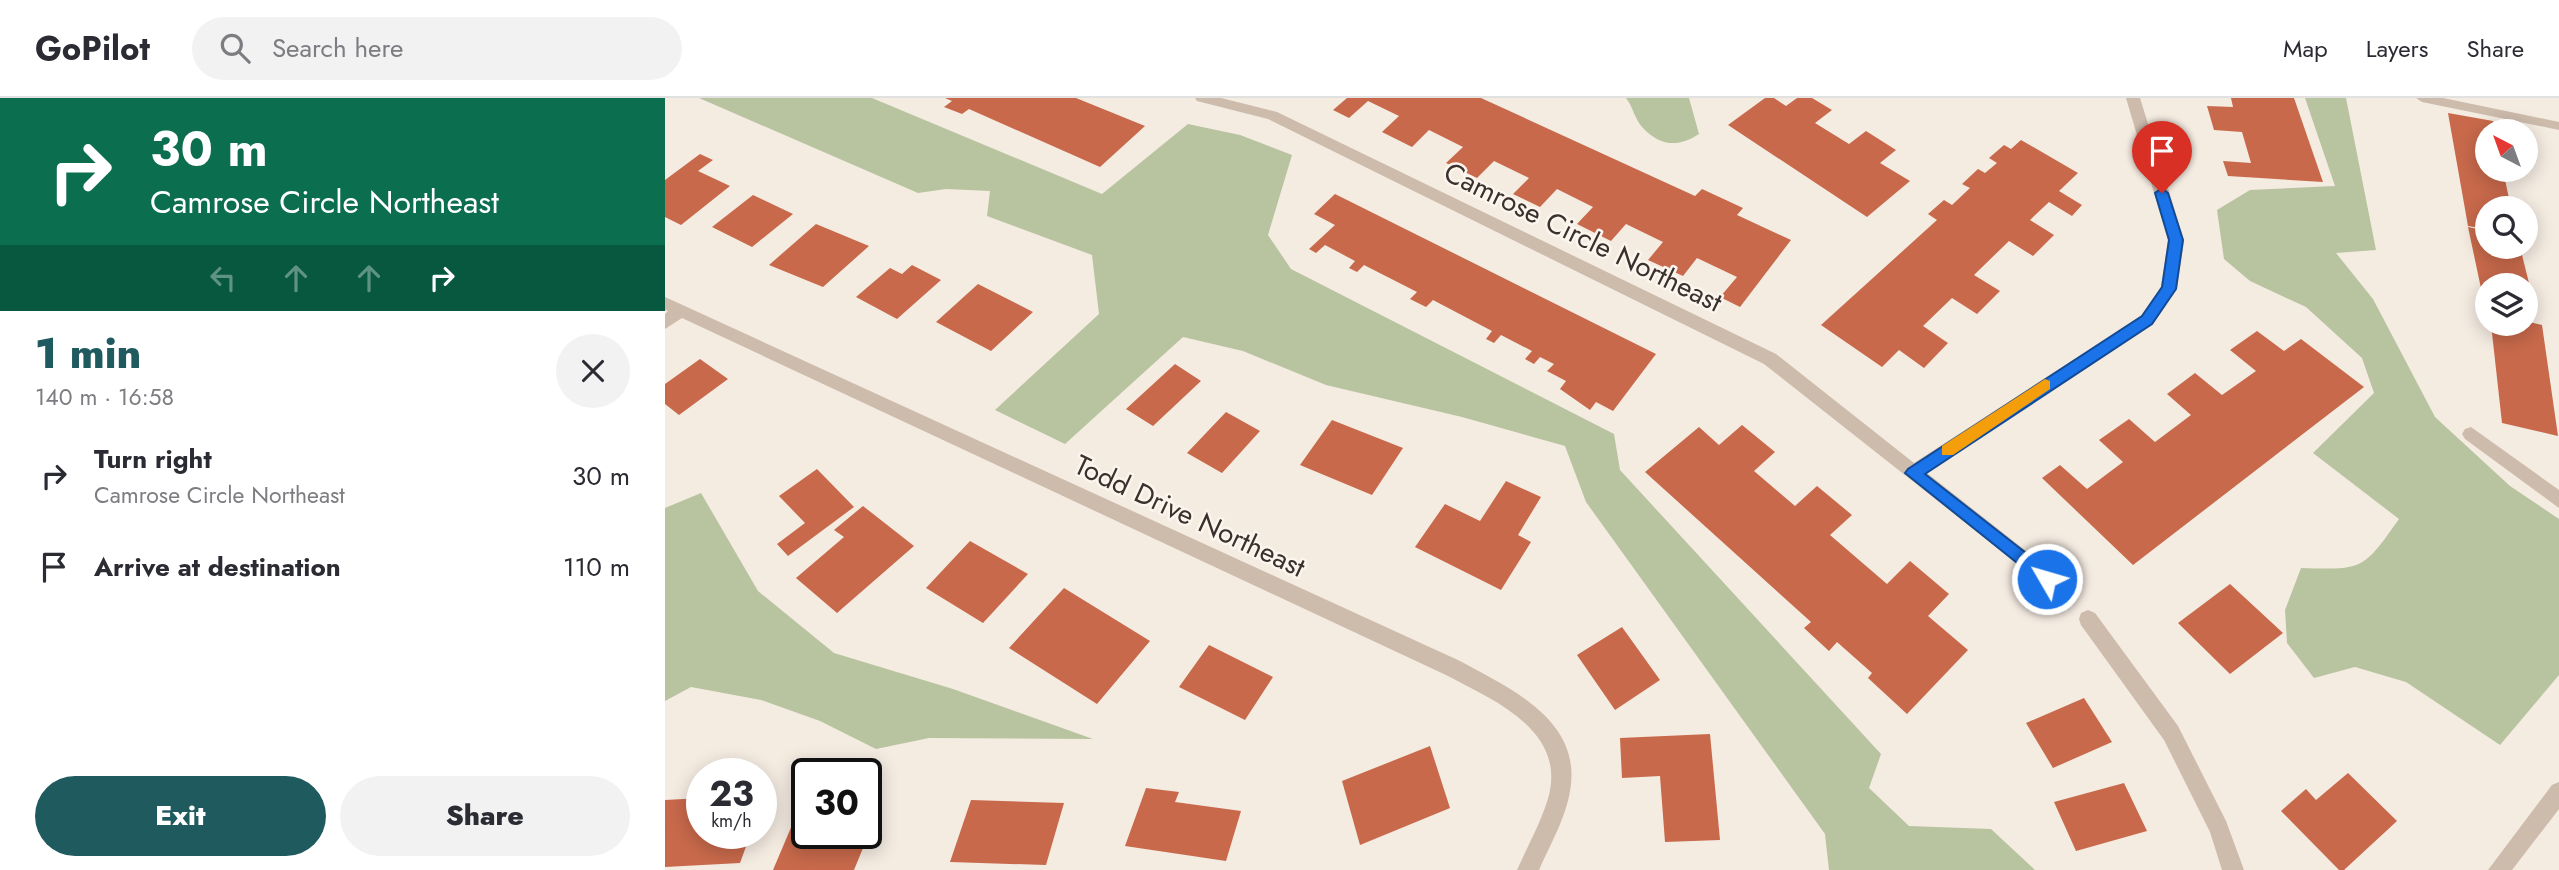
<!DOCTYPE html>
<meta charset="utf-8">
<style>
body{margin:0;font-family:Jost,sans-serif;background:#f2f2f3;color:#2b2b33;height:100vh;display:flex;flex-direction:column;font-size:26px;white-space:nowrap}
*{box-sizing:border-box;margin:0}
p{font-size:23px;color:#7c7c81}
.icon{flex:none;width:38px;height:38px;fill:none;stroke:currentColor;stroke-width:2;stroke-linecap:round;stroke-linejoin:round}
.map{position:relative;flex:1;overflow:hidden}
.drawer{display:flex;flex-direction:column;background:#fff;width:665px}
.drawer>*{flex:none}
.top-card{background:#0b6e4f;color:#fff;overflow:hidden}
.needle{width:46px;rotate:319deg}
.fabs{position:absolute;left:1810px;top:21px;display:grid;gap:14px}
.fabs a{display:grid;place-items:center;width:63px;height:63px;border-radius:50%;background:#fff;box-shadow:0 4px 18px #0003;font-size:35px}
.speed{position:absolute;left:21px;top:660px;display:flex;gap:14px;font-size:35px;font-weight:700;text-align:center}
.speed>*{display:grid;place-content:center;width:91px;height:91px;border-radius:50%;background:#fff;box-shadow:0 4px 18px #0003;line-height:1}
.speed small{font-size:18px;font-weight:400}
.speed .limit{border:4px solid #111;border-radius:10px;background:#fff;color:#111}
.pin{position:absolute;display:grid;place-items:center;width:60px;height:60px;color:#fff;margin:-72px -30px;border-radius:50% 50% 50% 0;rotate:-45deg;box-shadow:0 0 7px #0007}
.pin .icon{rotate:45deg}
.me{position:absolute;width:77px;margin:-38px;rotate:308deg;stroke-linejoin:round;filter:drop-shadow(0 0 5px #0008)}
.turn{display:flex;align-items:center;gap:24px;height:147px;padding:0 35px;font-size:32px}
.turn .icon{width:91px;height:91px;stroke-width:2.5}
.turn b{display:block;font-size:49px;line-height:60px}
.lanes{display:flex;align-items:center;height:66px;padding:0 35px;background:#0003;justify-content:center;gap:35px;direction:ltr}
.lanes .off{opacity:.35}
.round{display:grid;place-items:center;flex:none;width:74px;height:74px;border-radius:37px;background:#f2f2f3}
.summary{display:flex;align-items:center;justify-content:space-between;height:119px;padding:0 35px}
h1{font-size:42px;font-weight:800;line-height:52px;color:#1f5a5e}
.action{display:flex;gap:14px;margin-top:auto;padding:14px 35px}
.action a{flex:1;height:80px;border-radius:42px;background:#1f5a5e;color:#fff;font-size:28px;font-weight:800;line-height:80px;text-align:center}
.action a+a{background:#f2f2f3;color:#2b2b33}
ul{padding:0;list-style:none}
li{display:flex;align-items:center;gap:21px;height:91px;padding:0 35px}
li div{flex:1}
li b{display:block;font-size:26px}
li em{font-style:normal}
header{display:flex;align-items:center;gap:42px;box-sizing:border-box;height:98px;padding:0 35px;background:#fff;border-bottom:2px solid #e1e1e2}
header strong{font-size:33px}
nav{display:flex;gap:38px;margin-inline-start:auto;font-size:24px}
.search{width:490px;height:63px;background:#f2f2f3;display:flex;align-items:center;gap:18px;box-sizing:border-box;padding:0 24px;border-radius:38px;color:#7c7c81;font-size:26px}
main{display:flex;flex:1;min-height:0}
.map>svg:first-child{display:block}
</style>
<header>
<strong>GoPilot</strong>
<div class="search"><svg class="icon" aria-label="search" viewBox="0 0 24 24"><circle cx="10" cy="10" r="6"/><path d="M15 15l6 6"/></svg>Search here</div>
<nav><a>Map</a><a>Layers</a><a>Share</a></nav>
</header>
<main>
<section class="drawer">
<div class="top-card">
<div class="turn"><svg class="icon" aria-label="right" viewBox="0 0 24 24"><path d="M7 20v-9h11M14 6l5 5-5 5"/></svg><div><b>30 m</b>Camrose Circle Northeast</div></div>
<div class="lanes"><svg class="icon off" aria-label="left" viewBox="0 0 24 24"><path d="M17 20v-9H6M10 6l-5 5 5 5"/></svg><svg class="icon off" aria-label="ahead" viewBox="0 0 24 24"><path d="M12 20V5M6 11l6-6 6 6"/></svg><svg class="icon off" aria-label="ahead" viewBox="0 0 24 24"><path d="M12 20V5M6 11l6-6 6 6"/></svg><svg class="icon" aria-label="right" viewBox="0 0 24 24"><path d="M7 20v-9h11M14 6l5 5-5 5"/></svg></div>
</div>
<div class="summary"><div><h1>1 min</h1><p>140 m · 16:58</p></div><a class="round"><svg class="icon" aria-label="close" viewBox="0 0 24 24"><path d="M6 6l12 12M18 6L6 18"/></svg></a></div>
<ul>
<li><svg class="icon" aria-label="right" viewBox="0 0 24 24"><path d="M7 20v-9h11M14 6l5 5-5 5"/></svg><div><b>Turn right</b><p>Camrose Circle Northeast</p></div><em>30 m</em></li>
<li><svg class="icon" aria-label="arrive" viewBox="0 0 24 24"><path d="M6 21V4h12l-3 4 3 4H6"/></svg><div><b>Arrive at destination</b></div><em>110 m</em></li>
</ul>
<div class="action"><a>Exit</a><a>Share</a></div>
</section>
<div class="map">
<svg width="1894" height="772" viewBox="0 0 1894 772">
<rect width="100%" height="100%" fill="#f4ebe1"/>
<!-- green -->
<path fill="#b8c4a0" d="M34 0H207L437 96 523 26 575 37 627 57 603 137 626 171 949 336 955 372 1216 656 1204 690 1244 728 1326 731 1370 772H1164L1160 736 921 404 900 348 797 319 661 287 578 253 518 239 400 346 330 312 434 216 427 157 322 118 325 93 281 91 253 95Z
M961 0H1024L1034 36C1014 49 996 49 978 30 970 22 968 9 961 0Z
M1640 0H1681L1711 152 1671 155 1708 201 1770 319 1845 388 1894 421V577L1835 647 1741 584 1690 569 1649 580 1622 545 1620 512 1636 470C1698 472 1698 472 1734 421L1648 355 1709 295 1697 260 1641 209 1585 183 1559 161 1552 112 1585 92 1670 88Z
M36 395 93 493 169 555 288 591 428 641 264 640 211 651 155 623 96 602 26 589 0 603V410Z"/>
<!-- building -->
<path fill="#c8694b" d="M280 0H411L480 28 435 69 304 11 297 16 279 9 287 3Z
M682 0H816L1030 98 1037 91 1078 110 1072 117 1126 142 1075 209 1055 199 1072 179 1032 160 1018 178 983 162 998 144 961 126 946 143 912 126 928 109 892 91 875 109 848 96 864 80 829 63 812 80 781 65 798 49 764 32 747 49 717 34 734 18 703 3 684 20 668 12Z
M1100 0H1109L1121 8 1132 0H1147L1167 12 1150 25 1184 46 1201 33 1231 52 1215 65 1245 83 1202 119 1063 27Z
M1566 0H1629L1658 84 1563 78 1558 63 1586 65 1577 34 1549 32 1542 8 1568 9Z
M1783 15 1828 23 1830 33H1822V72H1838L1846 110H1822V131L1803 128Z
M1356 42 1413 75 1394 93 1417 107 1407 118 1384 104 1365 122 1389 137 1368 158 1344 143 1309 177 1335 193 1312 216 1287 200 1258 228 1283 245 1259 270 1234 252 1217 269 1156 227 1272 122 1263 116 1279 102 1287 107 1305 90 1297 86 1313 71 1320 75 1332 65 1324 60 1339 47 1346 51Z
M35 56 48 62 33 73 65 88 16 127 0 119V82Z
M670 96 991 256 948 313 931 304 925 312 895 291 901 283 882 273 889 266 875 259 869 266 860 261 867 253 836 237 829 245 821 241 827 233 768 202 761 209 745 201 752 194 699 167 692 174 684 170 690 163 660 147 651 155 644 151 670 127 649 116Z
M88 97 128 116 87 149 47 129Z
M151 126 204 148 158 189 104 167Z
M1803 129 1822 133V149H1855L1869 205 1860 203V187H1822V196L1817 195Z
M247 167 276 182 232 221 191 199 225 170 237 176Z
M313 186 368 214 326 253 271 224Z
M1860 223 1877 227 1893 338 1837 325 1826 226H1860Z
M1592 233 1619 253 1636 241 1699 289 1468 467 1377 380 1395 367 1422 391 1458 364 1434 342 1464 321 1490 344 1526 317 1502 296 1530 275 1557 297 1591 273 1565 252Z
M35 261 63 281 14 317 0 306V286Z
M510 266 536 283 488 328 461 311Z
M561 314 595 333 557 375 522 355Z
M667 322 738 350 707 397 635 367Z
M1077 327 1110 354 1089 373 1130 408 1152 388 1187 417 1165 437 1222 486 1245 463 1284 496 1263 518 1303 552 1242 616 1203 580 1207 575 1172 544 1164 553 1139 530 1146 524 980 374 1034 329 1054 347Z
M152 371 189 409 123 458 112 446 140 425 114 398Z
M841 383 876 399 853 437 866 444 836 492 750 449 780 406 815 423Z
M198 408 249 448 172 515 131 480 179 439 169 432Z
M305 443 363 476 318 525 261 490Z
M1565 486 1618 535 1565 576 1513 525Z
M399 490 485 543 432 606 344 550Z
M957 529 995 582 950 612 912 557Z
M544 547 608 579 580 622 514 589Z
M1419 600 1447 644 1388 670 1361 625Z
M1045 636 1055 742 1000 744 995 678 957 680 955 640Z
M765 648 785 710 695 747 677 683Z
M1683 675 1732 723 1679 772H1674L1616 713 1641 691 1651 702Z
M1459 685 1482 733 1411 753 1389 704Z
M481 690 514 694 510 704 576 713 561 763 460 748Z
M37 700V735H86L75 765 0 769V702Z
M306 702 399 705 381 767 285 764Z
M133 713 142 714V735H201V716H212L189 772H108Z"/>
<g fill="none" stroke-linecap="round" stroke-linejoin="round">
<!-- lane -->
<path fill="#cdbbac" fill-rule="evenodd" d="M1751 0H1778L1894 24V32L1757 4Z"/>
<!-- street -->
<path fill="#cdbbac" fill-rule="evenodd" d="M530 0H556L612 14 1111 256 1249 365 1476 218 1496 190 1503 142 1461 0H1475L1519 142 1512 191 1488 226 1262 375 1389 475 1391 481 1389 487 1382 489 1099 266 603 21 532 3Z
M0 199 795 563C844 590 913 620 906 686 903 716 886 745 874 772H852C863 747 877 723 884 697 900 631 828 602 781 577L17 220 0 231V216L3 213 0 212Z
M1806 329 1894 392V410L1800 341 1797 336 1800 331Z
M1423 512 1430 515 1513 628 1561 723 1579 772H1557L1545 734 1499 642 1416 527 1414 521 1416 515Z
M1894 684V711L1847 772H1823L1887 687Z"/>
</g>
<!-- route -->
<path fill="#1a73e8" stroke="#114b97" stroke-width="2" d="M1497 90 1503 95 1518 142 1511 191 1487 226 1260 376 1388 476 1390 481 1382 489 1240 375 1243 371 1477 218 1497 189 1504 142 1490 95Z"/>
<!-- slow -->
<path fill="#f59e0b" d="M1380 281 1385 283V291L1288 357H1277V348Z"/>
<g text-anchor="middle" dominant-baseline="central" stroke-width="5" stroke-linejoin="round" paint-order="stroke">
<!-- street labels -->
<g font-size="28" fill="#3b302b" stroke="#fbf5ee">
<text transform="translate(918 139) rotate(26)">Camrose Circle Northeast</text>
<text transform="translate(525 418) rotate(25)">Todd Drive Northeast</text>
</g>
</g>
</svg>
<div class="fabs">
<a><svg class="needle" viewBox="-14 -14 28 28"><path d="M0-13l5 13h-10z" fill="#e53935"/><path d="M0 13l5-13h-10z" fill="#7c7c81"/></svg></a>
<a><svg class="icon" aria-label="search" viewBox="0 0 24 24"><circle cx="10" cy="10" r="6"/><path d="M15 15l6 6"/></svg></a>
<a><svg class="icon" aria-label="layers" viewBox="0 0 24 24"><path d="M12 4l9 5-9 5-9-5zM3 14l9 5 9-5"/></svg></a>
</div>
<div class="speed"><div>23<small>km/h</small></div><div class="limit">30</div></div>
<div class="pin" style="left:1497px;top:95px;background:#d93025"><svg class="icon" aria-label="arrive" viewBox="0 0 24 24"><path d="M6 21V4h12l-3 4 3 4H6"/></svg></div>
<svg class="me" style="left:1382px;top:481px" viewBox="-20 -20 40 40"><circle r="17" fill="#1a73e8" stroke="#fff" stroke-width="3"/><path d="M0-11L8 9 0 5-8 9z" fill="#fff"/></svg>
</div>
</main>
